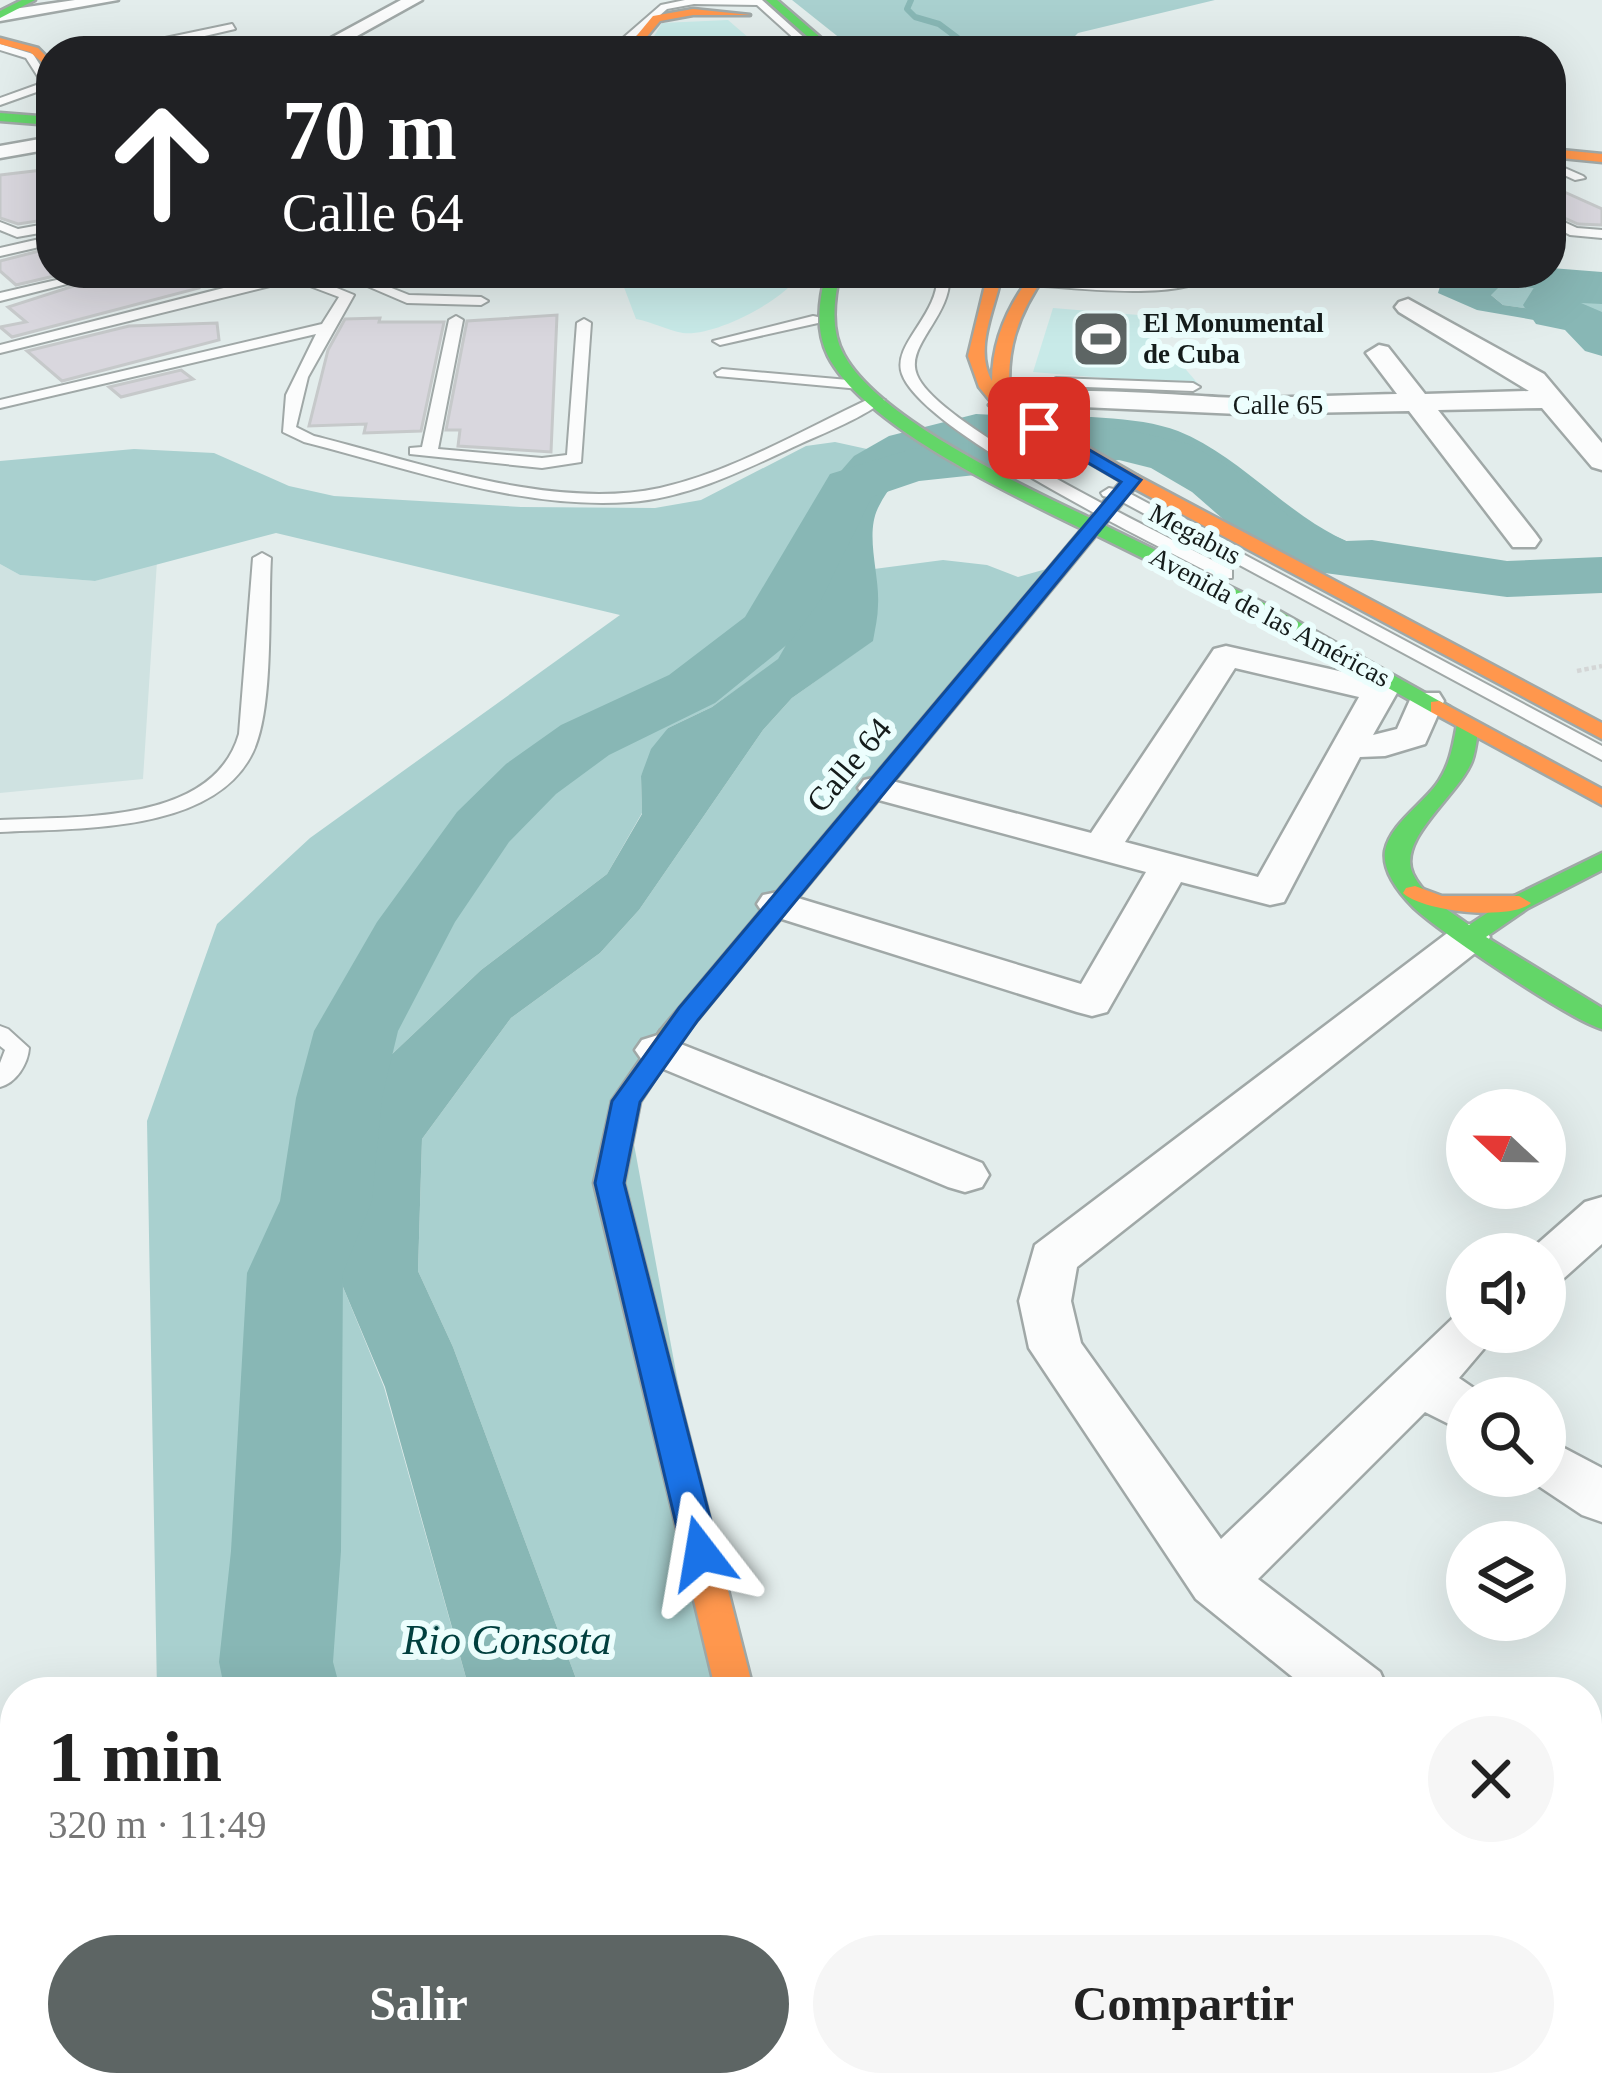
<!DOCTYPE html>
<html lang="es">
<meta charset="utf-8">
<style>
body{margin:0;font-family:"Times New Roman",serif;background:#f6f6f6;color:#222;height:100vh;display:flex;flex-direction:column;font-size:45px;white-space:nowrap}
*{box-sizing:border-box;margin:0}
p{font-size:39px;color:#767676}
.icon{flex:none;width:66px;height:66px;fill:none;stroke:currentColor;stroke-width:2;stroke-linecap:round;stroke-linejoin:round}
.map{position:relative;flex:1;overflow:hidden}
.details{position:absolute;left:0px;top:1677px;width:1602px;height:420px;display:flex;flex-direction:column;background:#fff;border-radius:48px 48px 0 0;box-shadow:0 12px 48px #0002}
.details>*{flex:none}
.guide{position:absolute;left:36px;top:36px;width:1530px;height:252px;border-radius:48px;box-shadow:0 12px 48px #0002;background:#202124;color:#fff;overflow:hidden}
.needle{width:78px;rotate:292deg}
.buttons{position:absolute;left:1446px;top:1089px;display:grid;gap:24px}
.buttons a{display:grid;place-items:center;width:120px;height:120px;border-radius:50%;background:#fff;box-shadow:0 12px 48px #0002;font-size:60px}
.pin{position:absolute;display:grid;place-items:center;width:102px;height:102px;color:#fff;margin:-51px;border-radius:24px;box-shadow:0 6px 18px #0006}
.me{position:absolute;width:132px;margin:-66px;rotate:346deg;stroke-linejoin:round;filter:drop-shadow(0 0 9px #0008)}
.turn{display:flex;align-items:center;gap:42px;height:252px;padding:0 48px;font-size:54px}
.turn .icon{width:156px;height:156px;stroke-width:2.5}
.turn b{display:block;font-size:84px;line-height:102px}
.round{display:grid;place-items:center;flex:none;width:126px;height:126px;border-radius:63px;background:#f6f6f6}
.head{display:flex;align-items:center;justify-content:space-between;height:204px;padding:0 48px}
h1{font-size:72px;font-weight:800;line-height:90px}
.button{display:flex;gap:24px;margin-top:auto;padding:24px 48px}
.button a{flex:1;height:138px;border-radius:72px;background:#5d6564;color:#fff;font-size:48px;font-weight:800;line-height:138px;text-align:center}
.button a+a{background:#f6f6f6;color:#222}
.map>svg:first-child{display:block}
</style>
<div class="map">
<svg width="1602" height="2097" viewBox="0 0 1602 2097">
<rect width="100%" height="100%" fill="#e3edec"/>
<!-- built -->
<path fill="#cfe2e1" d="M157 561 143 779 0 793V564L20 575 95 581Z"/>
<!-- green -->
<path fill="#c8eae8" d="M728 20 764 51H645L662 23Z
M800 273C787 300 713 337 683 333 667 330 652 322 636 319L619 274Z
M1053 308 1163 317 1154 362 1182 365 1200 386 1033 372Z
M1587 1875 1602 1887V2097H1329L1322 2082H1587Z"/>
<!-- forest -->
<path fill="#a9d0cf" d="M792 0H1215L1078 33 1069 42 1077 51H856Z
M1499 286 1602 292V319L1503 305 1490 294Z
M835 442 867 449 840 472 819 505 822 539 815 594 778 660 712 707 668 728 641 776 642 813 607 874 481 970 389 1057 326 1201 343 1287 384 1387 470 1692H157L147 1121 217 924 310 838 620 615 276 533 95 581 20 575 0 564V461L134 449 214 453 289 486 334 496 521 507 655 508 701 500 806 446Z
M943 560 987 565 1018 577 1064 564 626 1101 735 1692H581L453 1347 418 1271 422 1139 511 1018 600 953 639 910 763 730 792 698 872 641 874 569Z
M172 2082H583L587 2097H173Z"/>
<!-- water -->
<path fill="#88b7b5" d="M1551 268 1602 272V292L1500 286 1491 295 1503 305 1602 319V332L1477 310 1438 293 1444 273H1551Z
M976 414C1032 418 1127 411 1178 431 1228 451 1270 495 1315 524 1399 578 1507 574 1602 560V584C1513 600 1426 589 1341 560 1308 549 1263 528 1236 505 1227 497 1220 486 1210 479 1133 423 1055 423 967 449 929 460 898 468 879 506 864 533 880 575 878 605 878 617 875 629 873 641L792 698 763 730 639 910 600 953 511 1018 422 1139 418 1271 453 1347 581 1692H470L385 1387 343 1287 326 1201 339 1124 389 1057 481 970 607 874 642 814 641 776 651 749 668 728 712 707 778 659 815 594 822 539 819 505 840 472 854 456 889 436Z
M583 2082H689L695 2097H587Z"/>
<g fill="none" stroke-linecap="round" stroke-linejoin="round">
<!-- stream -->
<path stroke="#88b7b5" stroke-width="6" d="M911 0 907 9 915 17 939 24 975 51"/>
<!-- river -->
<path fill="#88b7b5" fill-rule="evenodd" d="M1556 274 1602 276V304L1581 303 1602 312V356L1585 351 1565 330 1536 324 1523 305 1540 278Z
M1119 428 1189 444 1232 468 1289 516 1346 541 1372 540 1507 561 1602 557V593L1507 597 1317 572 1247 540 1192 492 1151 468 1119 460 919 481 872 497 822 598 789 643 715 703 609 755 556 794 509 842 455 922 398 1031 382 1098 372 1201 343 1273 341 1551 333 1662 341 1692H225L219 1662 231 1551 247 1273 280 1201 296 1098 314 1031 377 922 457 812 506 764 561 725 669 675 745 617 830 474 911 449Z
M327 2082H463L468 2097H332Z"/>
</g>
<!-- building -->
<path fill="#d9d7de" stroke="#c6c9ca" stroke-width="3" d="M51 169V219L18 224 0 218V175Z
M1551 186 1602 209V225L1578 224 1551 212Z
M51 248V273H67L16 285 0 271V261Z
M114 273H197L199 288 12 337 0 327 26 322 8 307Z
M557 315 551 452 458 446 460 430H446L467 321Z
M380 318 379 322H444L421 431 364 433 366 424 309 426 328 350 345 319Z
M217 323 219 340 62 381 27 351 129 326Z
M181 370 193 379 121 397 109 387Z"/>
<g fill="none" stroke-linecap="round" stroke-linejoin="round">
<!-- lane casing -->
<g stroke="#a0a8a7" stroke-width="4">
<path id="lane" d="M685 0H762L819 51H808L757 5 694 4 667 9 619 51H608L661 5Z
M232 24 235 29 140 51 146 42Z
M0 44 33 54 51 82V93L45 89 0 105V98L42 83 26 58 0 50Z
M1551 162 1583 176 1585 178 1575 180 1551 169Z
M1551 216 1577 228 1602 230V238L1570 235 1551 225Z
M0 222 18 229 51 223V231L17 237 0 230Z
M44 238 50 242 48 245 0 256V248Z
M87 273H110L0 301V293Z
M282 273H300L354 295 308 377 296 427 314 436C419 462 552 511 660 488 735 471 804 429 873 397L885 400C858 421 818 435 787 450 738 473 685 498 630 502 520 510 408 468 304 442L283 432 286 395 316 334 0 408V400L322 324 339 297 294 280 0 353V345Z
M337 273H354L409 295 481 297 488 301 481 305 407 303Z
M937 273H949C954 315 904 345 917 375 938 428 1173 539 1232 570V578H1220C1157 545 923 433 902 374 891 344 941 314 937 273Z
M1201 273H1215C1187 302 1073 288 1033 285L1026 281 1033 277 1134 284Z
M456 316 463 320 438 449 542 458 567 455 577 323 584 319 591 323 581 462 542 468 410 454V448L422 447 449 320Z
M813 316 818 317V323L720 345 713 341Z
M722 369 860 381 867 385 860 389 717 376 715 373Z
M1056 378 1193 383 1200 387 1193 391 1059 386 1049 392 1050 405H1040L1034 390Z
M1109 488 1127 492 1602 746V760L1117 499 1103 496 1101 493Z
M262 553 271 558C268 609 274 708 253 752 214 834 77 828 0 832V820C76 816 213 825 239 734L253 558Z
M0 1026 8 1029 29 1048C28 1064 16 1083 0 1087V1063L5 1050 0 1046Z
M1303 2082H1342L1348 2097H1309Z"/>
</g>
<!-- street casing -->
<g stroke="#a0a8a7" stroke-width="5">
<path id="street" d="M75 0H118L0 21V11Z
M401 0H422L330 51H307Z
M51 137V149L0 158V146Z
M1408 299 1544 374 1602 443V470L1592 467 1542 408 1438 410 1535 533 1540 540 1535 547H1513L1409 411 1239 414 1082 407 1003 413 989 405C1014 379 1194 397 1238 398 1291 398 1344 395 1397 394L1366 353 1379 345 1388 347 1425 394 1529 391 1399 312 1395 307 1399 302Z
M1226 646 1393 683 1398 691 1373 735 1397 729 1413 693H1439L1444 701 1425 744 1385 756 1360 757 1284 902 1270 905 1181 882 1107 1012 1092 1016 1077 1012 763 913 757 904 763 895 778 892 1081 984 1146 872 864 796 858 788 864 780 877 777 1091 833 1214 649ZM1235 668 1359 697 1258 877 1125 842Z
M1469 924 1484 928 1490 937 1484 946 1077 1267 1071 1301 1081 1343 1221 1539 1453 1318 1467 1313V1332H1498L1459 1378 1488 1398H1467V1433L1425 1412 1258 1579 1380 1672 1389 1692H1311L1196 1599 1029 1348 1019 1301 1035 1245 1454 928Z
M658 1035 982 1163 989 1175 982 1187 965 1192 948 1187 642 1060 635 1050 642 1040Z
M1602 1197V1244L1563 1279 1545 1285V1254L1527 1253 1585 1202Z
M1545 1438 1602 1468V1522L1582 1515 1525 1477 1545 1476Z
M1587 1842 1602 1848V1920L1587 1914Z"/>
</g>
<!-- fast casing -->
<g stroke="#a0a8a7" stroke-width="5">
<path id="fast" d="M22 0H35L0 18V11Z
M766 0H777L836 51H824Z
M0 113 51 117V125L0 121Z
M826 273H840C834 299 830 330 844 355 880 420 1023 486 1090 518L1126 476H1138V484L1104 525 1272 607 1450 707 1447 712H1431L1258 615 1096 535 679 1042H661L657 1036 661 1030 1082 529C1011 494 864 426 828 356 815 330 819 300 826 273Z
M1468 717 1479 724C1477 736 1476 750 1472 761 1459 795 1396 839 1413 874 1424 897 1450 911 1469 925L1510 898 1602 853V870L1528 908 1486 937 1602 1008V1029C1570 1020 1441 933 1414 908 1401 895 1382 872 1385 851 1390 825 1421 805 1436 785 1450 766 1453 746 1457 724Z"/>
</g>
<!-- slow casing -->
<g stroke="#a0a8a7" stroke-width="5">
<path id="slow" d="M693 9 750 15H693L660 21 635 51H624L653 16Z
M0 38 38 48 51 61V70L30 52 0 44Z
M1551 149 1602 154V162L1551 157Z
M988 273H1002C996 308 973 347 992 381 992 340 1008 305 1033 273H1047C1018 313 1004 352 1011 403L1138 476 1602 723V739L1126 484 997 409 979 387 968 356Z
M1439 701 1602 789V805L1431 712V702Z
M1415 886 1442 896H1519L1531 903C1511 921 1423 912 1403 893L1406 888Z
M670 1027 683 1036 640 1102 624 1183 754 1692H716L594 1183 612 1101 661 1030Z
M810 2082H854L858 2097H814Z"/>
</g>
<!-- path -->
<path stroke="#d4d6d6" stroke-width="4.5" stroke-dasharray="4.5 3" stroke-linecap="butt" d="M1577 671 1602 666"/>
<!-- lane -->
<use href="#lane" fill="#fbfcfc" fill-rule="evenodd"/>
<!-- street -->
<use href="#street" fill="#fbfcfc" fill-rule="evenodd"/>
<!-- fast -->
<use href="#fast" fill="#63d668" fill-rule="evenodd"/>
<!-- slow -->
<use href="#slow" fill="#ff974d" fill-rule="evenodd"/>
</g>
<!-- route -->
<path fill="#1a73e8" stroke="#114b97" stroke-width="3" d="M1033 424H1045L1141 480 698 1020 640 1102 624 1183 719 1553 713 1564 701 1569 688 1564 683 1553 595 1183 612 1101 679 1008 1121 482 1033 431Z"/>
<!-- icons -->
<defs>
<g id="stadium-square" transform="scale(3)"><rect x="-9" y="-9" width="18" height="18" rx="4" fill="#5d6564" stroke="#ecfefd"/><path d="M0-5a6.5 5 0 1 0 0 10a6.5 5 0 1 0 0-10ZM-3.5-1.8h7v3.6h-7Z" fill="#fff"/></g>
</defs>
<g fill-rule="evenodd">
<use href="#stadium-square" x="1101" y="339"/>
</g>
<g text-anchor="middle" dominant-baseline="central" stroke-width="12" stroke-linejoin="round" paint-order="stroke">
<!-- far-poi labels -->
<g font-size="27" font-weight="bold" fill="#151c1b" stroke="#ecfefd" text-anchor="start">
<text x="1143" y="323">El Monumental<tspan x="1143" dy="31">de Cuba</tspan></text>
</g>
<!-- far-street labels -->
<g font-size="27" fill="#151c1b" stroke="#ecfefd">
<text x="1278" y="405">Calle 65</text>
<text transform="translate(1195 534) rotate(28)">Megabus</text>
<text transform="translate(1270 617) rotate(28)">Avenida de las Américas</text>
</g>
<!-- street labels -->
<g font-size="33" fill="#151c1b" stroke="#ecfefd">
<text transform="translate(849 765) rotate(-50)">Calle 64</text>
</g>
<!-- near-water labels -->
<g font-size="42" font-style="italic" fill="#003f3e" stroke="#ecfefd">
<text x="507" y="1640">Rio Consota</text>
</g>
</g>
</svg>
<div class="buttons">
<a><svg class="needle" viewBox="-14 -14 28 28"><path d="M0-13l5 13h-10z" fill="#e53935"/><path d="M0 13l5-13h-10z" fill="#767676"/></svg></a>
<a><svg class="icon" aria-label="sound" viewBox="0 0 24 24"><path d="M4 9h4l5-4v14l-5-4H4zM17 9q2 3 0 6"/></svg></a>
<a><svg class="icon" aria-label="search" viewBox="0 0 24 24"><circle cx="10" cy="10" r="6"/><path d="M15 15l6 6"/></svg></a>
<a><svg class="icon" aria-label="layers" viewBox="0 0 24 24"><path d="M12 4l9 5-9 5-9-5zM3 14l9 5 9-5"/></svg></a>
</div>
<div class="pin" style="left:1039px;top:428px;background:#d93025"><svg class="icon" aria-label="arrive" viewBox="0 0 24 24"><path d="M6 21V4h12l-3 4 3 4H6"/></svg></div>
<svg class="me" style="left:701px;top:1553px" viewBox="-20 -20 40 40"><path d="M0-17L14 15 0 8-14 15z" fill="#1a73e8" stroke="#fff" stroke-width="4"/></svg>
<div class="guide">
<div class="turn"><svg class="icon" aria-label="ahead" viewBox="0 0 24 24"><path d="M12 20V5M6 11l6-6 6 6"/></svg><div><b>70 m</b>Calle 64</div></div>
</div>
<section class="details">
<div class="head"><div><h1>1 min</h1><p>320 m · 11:49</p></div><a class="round"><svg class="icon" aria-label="close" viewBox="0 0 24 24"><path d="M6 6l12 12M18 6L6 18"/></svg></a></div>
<div class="button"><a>Salir</a><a>Compartir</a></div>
</section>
</div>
